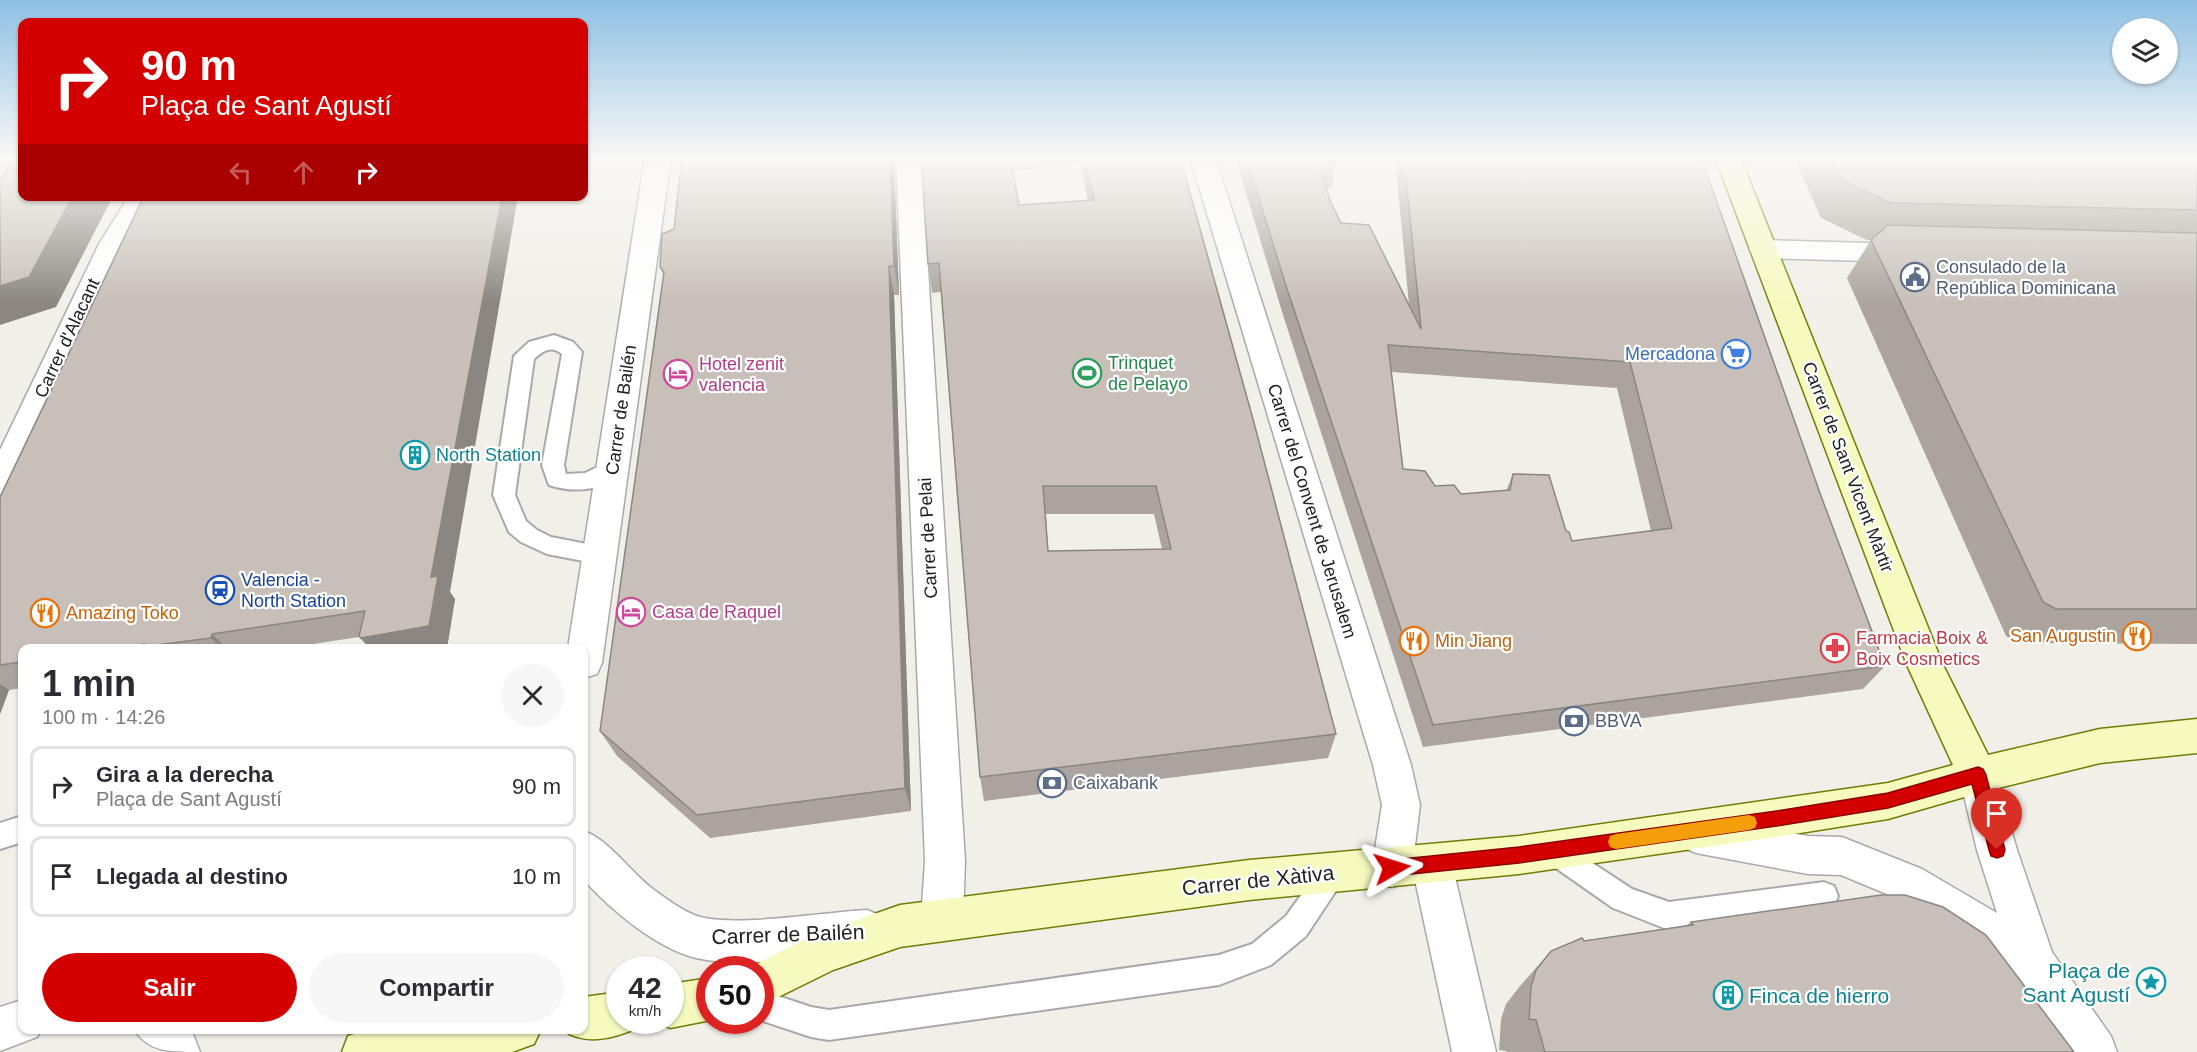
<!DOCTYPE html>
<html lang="es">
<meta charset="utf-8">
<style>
body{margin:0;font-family:Helvetica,sans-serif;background:#f7f7f7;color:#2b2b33;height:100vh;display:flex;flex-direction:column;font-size:22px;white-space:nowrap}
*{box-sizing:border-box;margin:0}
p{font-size:20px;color:#7c7c81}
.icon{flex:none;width:33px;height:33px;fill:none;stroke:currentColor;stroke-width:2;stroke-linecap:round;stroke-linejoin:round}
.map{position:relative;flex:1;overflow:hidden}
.panel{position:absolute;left:18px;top:644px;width:570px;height:390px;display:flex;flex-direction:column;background:#fff;border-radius:12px;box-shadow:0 2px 4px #0004}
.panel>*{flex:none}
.top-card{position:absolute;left:18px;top:18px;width:570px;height:183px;border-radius:12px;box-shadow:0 2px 4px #0004;background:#d40000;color:#fff;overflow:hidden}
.tools{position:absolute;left:2112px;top:18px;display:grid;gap:12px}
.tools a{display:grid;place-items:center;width:66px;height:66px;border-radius:50%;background:#fff;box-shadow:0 2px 4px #0004;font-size:30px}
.speed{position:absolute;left:606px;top:956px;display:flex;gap:12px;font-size:30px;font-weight:700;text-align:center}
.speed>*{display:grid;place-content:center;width:78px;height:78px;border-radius:50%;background:#fff;box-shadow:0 2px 4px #0004;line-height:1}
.speed small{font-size:15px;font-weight:400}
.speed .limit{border:9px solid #d22;background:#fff;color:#111}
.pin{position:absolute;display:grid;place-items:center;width:51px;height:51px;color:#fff;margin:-62px -26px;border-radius:50% 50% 50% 0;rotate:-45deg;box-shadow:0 0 6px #0007}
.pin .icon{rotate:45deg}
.me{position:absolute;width:66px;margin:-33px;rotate:84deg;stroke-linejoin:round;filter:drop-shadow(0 0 4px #0008)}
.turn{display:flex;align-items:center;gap:21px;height:126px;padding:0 24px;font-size:27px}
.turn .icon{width:78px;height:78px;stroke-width:2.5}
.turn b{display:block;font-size:42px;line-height:51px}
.lanes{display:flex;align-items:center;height:57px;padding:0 24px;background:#0003;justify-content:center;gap:30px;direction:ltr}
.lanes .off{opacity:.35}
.round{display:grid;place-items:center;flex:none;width:63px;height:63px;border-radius:32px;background:#f7f7f7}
.head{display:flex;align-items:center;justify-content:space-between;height:102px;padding:0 24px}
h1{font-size:36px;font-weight:700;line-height:45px}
.cta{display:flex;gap:12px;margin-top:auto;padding:12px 24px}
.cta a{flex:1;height:69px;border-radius:36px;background:#d40000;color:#fff;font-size:24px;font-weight:700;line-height:69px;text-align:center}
.cta a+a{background:#f7f7f7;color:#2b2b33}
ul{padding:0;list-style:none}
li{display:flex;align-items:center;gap:18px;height:81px;margin:0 12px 9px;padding:0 12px;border:3px solid #e1e1e2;border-radius:12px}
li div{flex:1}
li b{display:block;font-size:22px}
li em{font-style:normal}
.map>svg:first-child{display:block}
</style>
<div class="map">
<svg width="2197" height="1052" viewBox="0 0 2197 1052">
<rect width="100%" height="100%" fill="#f2efe9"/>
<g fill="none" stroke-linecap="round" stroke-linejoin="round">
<!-- lane casing -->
<g stroke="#a9a9a9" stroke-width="4">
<path id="lane" d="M554 335 573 342 582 352 564 465 566 474 585 473 612 460 620 462 623 468C610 492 572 493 549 485L542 465 562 354C551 345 543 351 534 359L515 495 526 521 537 530 551 537 607 548 610 555 607 562 599 564 547 554 521 542 509 532 493 495 514 356 529 342Z
M22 816V842L0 849V823Z
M1553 837 1632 889 1669 902 1824 882 1834 886 1838 896 1834 906 1824 910 1669 930 1613 908 1543 859 1539 850 1543 841Z
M1335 858 1345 862 1349 871 1306 936 1271 965 1219 985 829 1040 811 1037 760 1020V990L811 1007 829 1010 1219 955 1252 944 1286 916 1325 862Z"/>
</g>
<!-- street casing -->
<g stroke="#a9a9a9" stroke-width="3">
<path id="street" d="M645 157H671L602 663 597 674 584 678V648H568Z
M896 157H921L965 861 963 920 957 935 942 941 927 935 921 920 925 861Z
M1190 157H1215L1411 765 1420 805 1413 861 1418 850 1432 845 1446 850 1452 864 1496 1052H1452L1412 866 1406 882 1392 887 1378 882 1372 868 1382 805 1373 765Z
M129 196H155L125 244 16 484 11 493 0 496V450L99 244Z
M1763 240 1907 244 1917 247 1921 253 1917 259 1907 262 1763 258 1753 255 1749 249 1753 243Z
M1978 757 1992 763 2017 850 2052 952 2111 1036 2117 1052H2069L2020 979 1949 929 1894 897 1841 875 1808 874 1696 853 1682 847 1676 834 1682 821 1696 815 1808 836 1842 837 1922 869 1997 913 1977 850 1959 775 1964 763Z
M584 831C611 841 632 875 657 892 669 901 683 911 697 916 733 928 825 912 867 910L882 916 888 931 882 946 867 952C812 954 751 970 696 958 656 948 611 910 584 880Z
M22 1000V1029H41L37 1037 0 1051V1007Z
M134 1029H191L200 1052C169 1052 148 1052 134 1029Z"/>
</g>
<!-- secondary casing -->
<g stroke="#707d05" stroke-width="3">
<path id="secondary" d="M1715 157H1740L1943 665 1988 755 2100 729 2197 719V753L2100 763 1978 793 1888 819 1762 839 1519 874 1249 900 900 947 833 970 760 1006V969H747L809 937 900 905 1249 860 1519 836 1888 783 1953 765 1907 665Z
M710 978 711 1020 670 1028 655 1021 670 1020V984Z
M620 992V1020H639L635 1029C613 1038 591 1044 569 1034L566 1029H584V997Z
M370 1029H541L534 1044 512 1052H342L348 1036Z"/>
</g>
<!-- lane -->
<use href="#lane" fill="#fff" fill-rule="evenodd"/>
<!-- street -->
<use href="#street" fill="#fff" fill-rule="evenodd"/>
<!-- secondary -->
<use href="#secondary" fill="#f7fabf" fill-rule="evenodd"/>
</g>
<!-- wall -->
<path fill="#aba49e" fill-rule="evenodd" d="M894 157 899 295H894L911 811 710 838 617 756 600 731 664 277 660 267Z
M921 157H1180L1336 734 1328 758 984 801 980 777 941 292 932 293 928 264ZM1080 163 1088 201 1019 205 1013 171ZM1046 514H1154L1162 549 1048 551Z
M1235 157H1375L1336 160 1332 187 1326 188 1331 203 1341 223 1409 305 1395 157H1701L1821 496 1885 666 1863 689 1423 747 1283 315ZM1391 372 1617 388 1651 531 1572 541 1566 531 1513 474 1506 491 1461 494 1435 486 1403 469Z
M1794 157H2197V644L2018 643 2006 636 1847 278 1871 240H1867L1821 218Z
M0 497 450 592 455 599 447 648H369L359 637 287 648H22V688L9 690 0 714Z
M1691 922 2074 1052H1506V1051L1499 1050 1501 1019 1506 1004 1520 986 1551 951 1584 941 1687 925Z"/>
<!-- shaded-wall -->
<path fill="#8b8681" d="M890 157H894L899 295 894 266Z
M73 196H113L56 307 0 325V286Z
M502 196H518L450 592 455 599 447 648H370L361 638 431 577Z
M889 266 894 295 911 811 905 788Z
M212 634 227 648H221L211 638Z
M0 684 9 690 0 714Z"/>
<!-- building -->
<path fill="#c7bfb8" stroke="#8b8681" stroke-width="1.5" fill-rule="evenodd" d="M14 157H22V196H73L29 277 0 286V180Z
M682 157H890L894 266H889L905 788 697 815 600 731 664 272 660 267 662 234 674 229Z
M921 157H1010L1019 205 1094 200 1084 157H1180L1253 419 1336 734 980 777 939 263 928 264ZM1043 486H1156L1171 549 1048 551Z
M1246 157H1335L1337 161 1318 163 1331 203 1341 223 1369 225 1421 329 1404 157H1701L1821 496 1885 666 1433 725 1287 289ZM1388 345 1630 362 1672 528 1572 541 1569 532 1566 531 1549 475 1513 474 1510 490 1461 494 1454 485 1435 486 1425 471 1403 469Z
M1831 157H2197V210L1890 203 1842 180Z
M144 196H502L431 577 438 576 429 626 361 638 359 636 365 611 212 634 211 638 141 647 144 644 116 648H22V662L0 665V497Z
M1888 225 2197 233V609H2056L2043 602 1871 240Z
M1881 895H1905L1943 907 1986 935 2074 1052H1545L1536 1020 1529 1019 1531 987 1536 970 1551 951 1582 938 1584 941 1693 925 1691 922Z"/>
<!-- sky -->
<linearGradient id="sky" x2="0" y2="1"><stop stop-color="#8fc0e4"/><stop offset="0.52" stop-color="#f9f8f5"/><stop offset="1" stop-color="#f9f8f5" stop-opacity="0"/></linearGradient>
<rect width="2197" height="304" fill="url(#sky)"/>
<!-- route -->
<path fill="#d40000" stroke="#8a0000" stroke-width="1.5" d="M1978 767 1983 769 1986 775 2005 850 2003 856 1997 858 1991 856 1989 850 1972 784 1888 808 1783 825 1519 863 1392 876 1386 874 1384 868 1386 862 1392 860 1519 847 1783 810 1888 793Z"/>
<!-- slow -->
<path fill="#f59e0b" d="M1749 815 1755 817 1757 823 1755 828 1749 830 1616 849 1610 847 1608 842 1610 836 1616 834Z"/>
<!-- icons -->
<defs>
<g id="civic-ring" transform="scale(1.5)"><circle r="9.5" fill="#fff" stroke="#5c6f8a" stroke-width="1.5"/><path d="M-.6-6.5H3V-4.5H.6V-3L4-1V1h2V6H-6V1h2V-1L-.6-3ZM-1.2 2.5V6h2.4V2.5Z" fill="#5c6f8a"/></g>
<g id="supermarket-ring" transform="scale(1.5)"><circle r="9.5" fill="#fff" stroke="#3f7fe0" stroke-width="1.5"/><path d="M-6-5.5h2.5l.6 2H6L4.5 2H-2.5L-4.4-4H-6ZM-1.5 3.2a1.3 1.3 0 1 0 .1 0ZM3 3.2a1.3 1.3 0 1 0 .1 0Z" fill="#3f7fe0"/></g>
<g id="stadium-ring" transform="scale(1.5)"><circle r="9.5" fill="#fff" stroke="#2e9e5b" stroke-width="1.5"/><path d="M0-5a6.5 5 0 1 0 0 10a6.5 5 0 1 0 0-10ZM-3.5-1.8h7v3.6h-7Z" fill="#2e9e5b"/></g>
<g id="hotel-ring" transform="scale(1.5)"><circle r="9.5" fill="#fff" stroke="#d1479c" stroke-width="1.5"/><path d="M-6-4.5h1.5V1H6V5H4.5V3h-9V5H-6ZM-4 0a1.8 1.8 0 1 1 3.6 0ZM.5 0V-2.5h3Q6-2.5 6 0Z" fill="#d1479c"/></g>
<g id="building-ring" transform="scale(1.5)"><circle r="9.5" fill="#fff" stroke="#0f9aa8" stroke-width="1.5"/><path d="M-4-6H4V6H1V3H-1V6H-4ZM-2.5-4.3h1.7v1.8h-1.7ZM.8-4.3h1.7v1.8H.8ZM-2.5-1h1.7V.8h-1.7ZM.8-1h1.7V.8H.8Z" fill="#0f9aa8"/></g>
<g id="station-ring" transform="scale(1.5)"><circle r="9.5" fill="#fff" stroke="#1a4fb4" stroke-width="1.5"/><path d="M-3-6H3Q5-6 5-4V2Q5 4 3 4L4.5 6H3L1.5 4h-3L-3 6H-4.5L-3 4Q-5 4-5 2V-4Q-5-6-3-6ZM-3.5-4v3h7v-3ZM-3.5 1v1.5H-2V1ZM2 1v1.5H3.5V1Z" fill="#1a4fb4"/></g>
<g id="restaurant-ring" transform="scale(1.5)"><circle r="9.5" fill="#fff" stroke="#e8710a" stroke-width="1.5"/><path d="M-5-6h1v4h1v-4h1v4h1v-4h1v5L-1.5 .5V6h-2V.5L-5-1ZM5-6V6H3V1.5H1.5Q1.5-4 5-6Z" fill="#e8710a"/></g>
<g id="pharmacy-ring" transform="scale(1.5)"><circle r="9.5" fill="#fff" stroke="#e0444e" stroke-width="1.5"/><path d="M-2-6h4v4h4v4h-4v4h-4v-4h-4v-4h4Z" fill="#e0444e"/></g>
<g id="bank-ring" transform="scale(1.5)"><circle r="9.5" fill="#fff" stroke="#5c6f8a" stroke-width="1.5"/><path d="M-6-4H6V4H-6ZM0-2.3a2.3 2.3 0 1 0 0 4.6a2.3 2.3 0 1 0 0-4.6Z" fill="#5c6f8a"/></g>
<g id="sight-ring" transform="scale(1.5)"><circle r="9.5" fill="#fff" stroke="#0f9aa8" stroke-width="1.5"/><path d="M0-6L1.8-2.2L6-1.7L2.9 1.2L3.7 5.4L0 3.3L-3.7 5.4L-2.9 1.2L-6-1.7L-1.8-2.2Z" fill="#0f9aa8"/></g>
</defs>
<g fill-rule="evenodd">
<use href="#civic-ring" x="1915" y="277"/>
<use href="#supermarket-ring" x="1736" y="354"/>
<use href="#stadium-ring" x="1087" y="373"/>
<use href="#hotel-ring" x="678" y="374"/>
<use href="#building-ring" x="415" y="455"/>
<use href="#station-ring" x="220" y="590"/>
<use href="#hotel-ring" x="631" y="612"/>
<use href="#restaurant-ring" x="45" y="613"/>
<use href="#restaurant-ring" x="2137" y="636"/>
<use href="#restaurant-ring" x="1414" y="641"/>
<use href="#pharmacy-ring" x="1835" y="648"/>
<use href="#bank-ring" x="1574" y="721"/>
<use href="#bank-ring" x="1052" y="783"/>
<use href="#sight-ring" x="2151" y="982"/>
<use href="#building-ring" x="1728" y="995"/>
</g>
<g text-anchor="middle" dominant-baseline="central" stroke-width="4.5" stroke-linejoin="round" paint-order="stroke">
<!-- service labels -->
<g font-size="18" fill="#4e5e75" stroke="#fff" text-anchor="start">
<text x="1936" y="267">Consulado de la<tspan x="1936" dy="21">República Dominicana</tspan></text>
<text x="1595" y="721">BBVA</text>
<text x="1073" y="783">Caixabank</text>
</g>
<!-- street labels -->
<g font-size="18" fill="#222" stroke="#fff">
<text transform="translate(67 338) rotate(-65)">Carrer d'Alacant</text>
<text transform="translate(621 410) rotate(-82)">Carrer de Bailén</text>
<text transform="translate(1848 467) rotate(69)">Carrer de Sant Vicent Màrtir</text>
<text transform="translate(1312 511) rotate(73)">Carrer del Convent de Jerusalem</text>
<text transform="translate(928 538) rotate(-93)">Carrer de Pelai</text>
</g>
<!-- shop labels -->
<g font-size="18" fill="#366cbe" stroke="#fff" text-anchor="end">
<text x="1715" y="354">Mercadona</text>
</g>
<!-- leisure labels -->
<g font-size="18" fill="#27864d" stroke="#fff" text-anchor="start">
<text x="1108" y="363">Trinquet<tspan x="1108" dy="21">de Pelayo</tspan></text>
</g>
<!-- hotel labels -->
<g font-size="18" fill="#b23c85" stroke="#fff" text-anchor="start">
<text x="699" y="364">Hotel zenit<tspan x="699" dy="21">valencia</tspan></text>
<text x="652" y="612">Casa de Raquel</text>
</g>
<!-- culture labels -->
<g font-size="18" fill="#0d838f" stroke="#fff" text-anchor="start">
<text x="436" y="455">North Station</text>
</g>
<!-- transit labels -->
<g font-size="18" fill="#164399" stroke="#fff" text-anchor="start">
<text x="241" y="580">Valencia -<tspan x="241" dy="21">North Station</tspan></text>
</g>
<!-- food labels -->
<g font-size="18" fill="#c56008" stroke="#fff" text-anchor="start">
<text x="66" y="613">Amazing Toko</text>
<text x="2116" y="636" text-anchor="end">San Augustin</text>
<text x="1435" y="641">Min Jiang</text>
</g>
<!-- health labels -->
<g font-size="18" fill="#be3a42" stroke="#fff" text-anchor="start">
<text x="1856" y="638">Farmacia Boix &amp;<tspan x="1856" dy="21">Boix Cosmetics</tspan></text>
</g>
<!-- near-street labels -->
<g font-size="21" fill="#222" stroke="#fff">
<text transform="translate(1258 880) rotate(-6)">Carrer de Xàtiva</text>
<text transform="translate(788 934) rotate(-2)">Carrer de Bailén</text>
</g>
<!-- near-culture labels -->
<g font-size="21" fill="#0d838f" stroke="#fff" text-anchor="end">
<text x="2130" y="970">Plaça de<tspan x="2130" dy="24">Sant Agustí</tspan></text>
<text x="1749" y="995" text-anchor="start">Finca de hierro</text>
</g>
</g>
</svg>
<div class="tools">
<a><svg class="icon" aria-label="layers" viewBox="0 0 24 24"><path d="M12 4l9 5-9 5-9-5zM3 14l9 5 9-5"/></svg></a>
</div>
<div class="speed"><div>42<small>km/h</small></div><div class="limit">50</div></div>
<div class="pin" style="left:1997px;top:850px;background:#d93025"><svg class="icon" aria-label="arrive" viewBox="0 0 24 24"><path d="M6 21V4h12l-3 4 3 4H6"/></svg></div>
<svg class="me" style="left:1392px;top:868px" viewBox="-20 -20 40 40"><path d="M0-17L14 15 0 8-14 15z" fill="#d40000" stroke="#fff" stroke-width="4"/></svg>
<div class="top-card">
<div class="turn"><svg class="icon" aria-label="right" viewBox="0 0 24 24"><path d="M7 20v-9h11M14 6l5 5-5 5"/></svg><div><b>90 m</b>Plaça de Sant Agustí</div></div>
<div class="lanes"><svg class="icon off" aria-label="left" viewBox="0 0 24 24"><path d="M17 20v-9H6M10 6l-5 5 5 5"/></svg><svg class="icon off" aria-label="ahead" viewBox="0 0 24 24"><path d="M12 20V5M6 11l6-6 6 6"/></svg><svg class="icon" aria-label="right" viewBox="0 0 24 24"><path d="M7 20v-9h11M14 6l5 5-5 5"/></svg></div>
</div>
<section class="panel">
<div class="head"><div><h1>1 min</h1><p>100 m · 14:26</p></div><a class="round"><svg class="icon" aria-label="close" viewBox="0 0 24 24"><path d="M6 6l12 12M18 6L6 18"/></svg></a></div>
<ul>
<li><svg class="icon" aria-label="right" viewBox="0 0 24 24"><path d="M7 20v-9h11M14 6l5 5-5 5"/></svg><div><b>Gira a la derecha</b><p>Plaça de Sant Agustí</p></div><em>90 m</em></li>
<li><svg class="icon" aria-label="arrive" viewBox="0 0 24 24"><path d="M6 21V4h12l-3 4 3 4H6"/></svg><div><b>Llegada al destino</b></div><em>10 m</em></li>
</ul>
<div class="cta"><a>Salir</a><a>Compartir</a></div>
</section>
</div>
